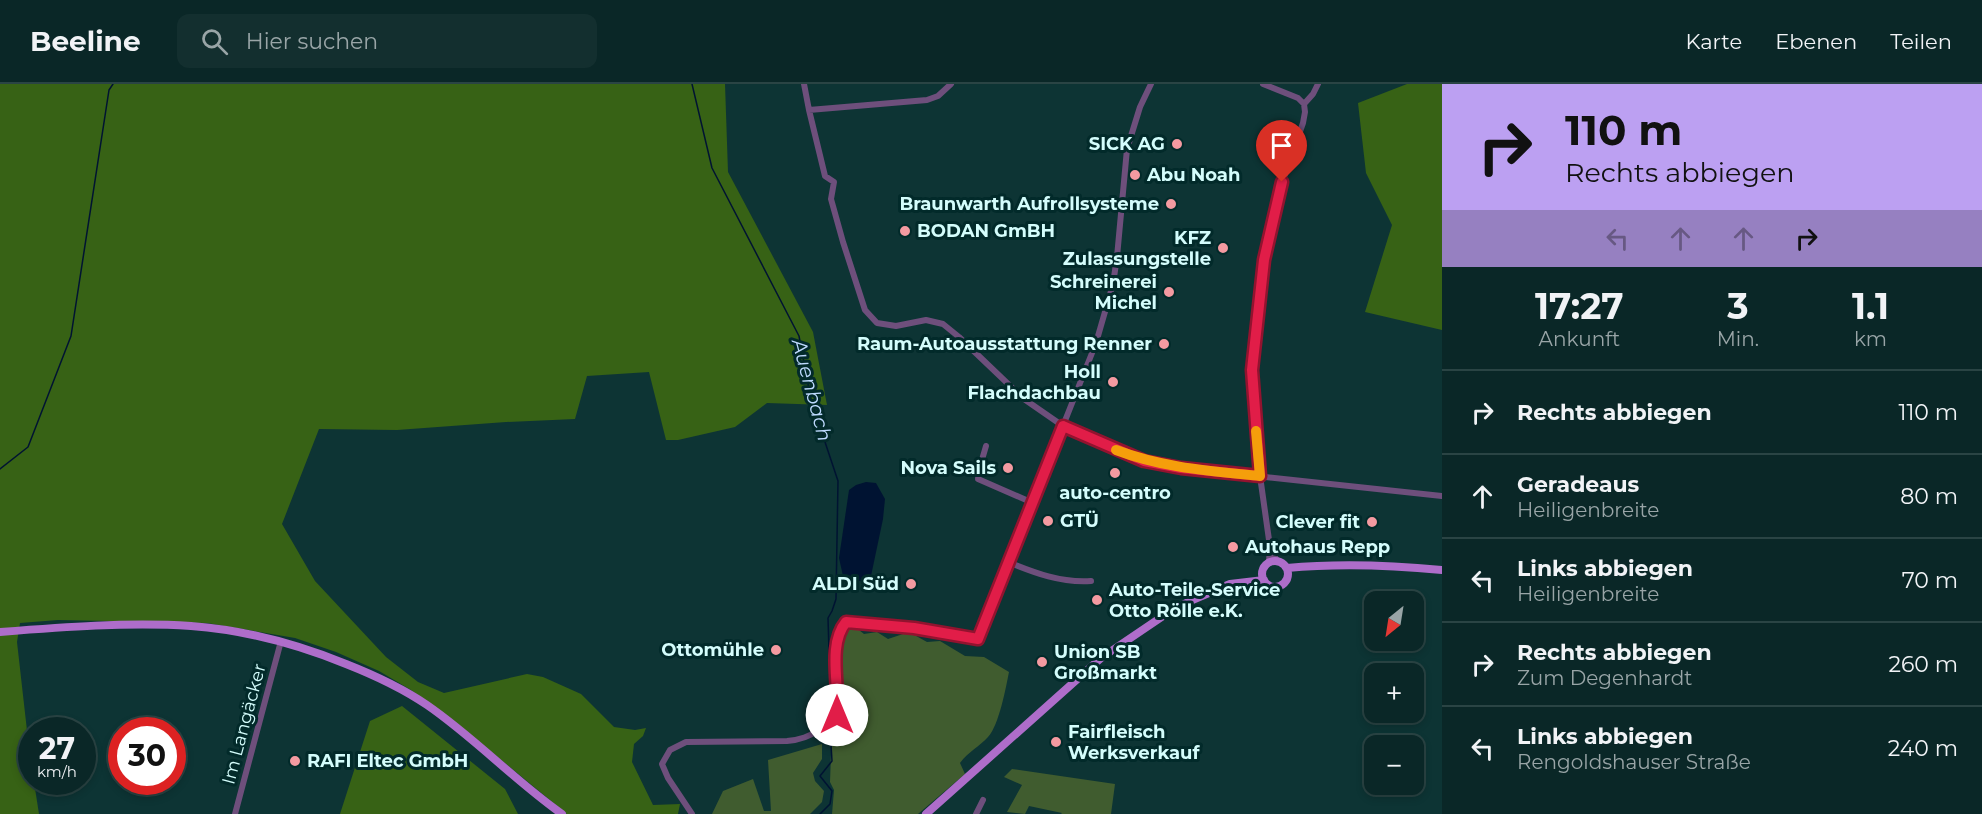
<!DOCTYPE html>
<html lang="de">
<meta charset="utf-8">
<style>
body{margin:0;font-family:Montserrat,sans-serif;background:#132f2f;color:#f1f3f6;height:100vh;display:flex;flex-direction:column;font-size:22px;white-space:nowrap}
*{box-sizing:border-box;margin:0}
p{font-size:20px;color:#99a5a7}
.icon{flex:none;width:33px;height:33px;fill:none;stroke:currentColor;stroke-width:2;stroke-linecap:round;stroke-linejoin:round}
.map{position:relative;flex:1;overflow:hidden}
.drawer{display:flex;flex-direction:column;background:#0a2727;width:540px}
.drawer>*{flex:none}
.hud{background:#bca0f2;color:#111;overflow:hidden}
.needle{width:39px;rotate:210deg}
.buttons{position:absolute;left:1364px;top:507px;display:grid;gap:12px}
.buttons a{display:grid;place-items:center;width:60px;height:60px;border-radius:12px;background:#0a2727;box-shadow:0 3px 9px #0003,0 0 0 2px #2a4444;font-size:30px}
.speed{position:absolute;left:18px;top:633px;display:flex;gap:12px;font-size:30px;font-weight:700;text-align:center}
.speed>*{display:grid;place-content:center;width:78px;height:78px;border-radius:50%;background:#0a2727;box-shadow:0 3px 9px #0003,0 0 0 2px #2a4444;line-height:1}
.speed small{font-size:15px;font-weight:400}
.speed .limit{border:9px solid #d22;background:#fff;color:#111}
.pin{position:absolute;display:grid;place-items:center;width:51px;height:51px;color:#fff;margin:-62px -26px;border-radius:50% 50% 50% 0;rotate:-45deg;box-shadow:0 0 6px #0007}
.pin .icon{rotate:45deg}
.me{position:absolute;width:66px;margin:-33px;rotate:0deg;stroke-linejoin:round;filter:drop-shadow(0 0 4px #0008)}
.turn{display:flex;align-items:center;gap:21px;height:126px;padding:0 24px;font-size:27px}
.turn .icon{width:78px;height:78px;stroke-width:2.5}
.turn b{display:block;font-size:42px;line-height:51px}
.lanes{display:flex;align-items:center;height:57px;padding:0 24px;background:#0003;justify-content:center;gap:30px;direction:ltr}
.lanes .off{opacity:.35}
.eta{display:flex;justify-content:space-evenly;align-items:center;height:102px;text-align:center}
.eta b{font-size:36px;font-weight:700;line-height:42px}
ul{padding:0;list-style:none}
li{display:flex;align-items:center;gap:18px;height:84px;padding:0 24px;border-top:2px solid #2a4444}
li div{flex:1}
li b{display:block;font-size:22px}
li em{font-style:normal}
header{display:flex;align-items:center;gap:36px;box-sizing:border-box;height:84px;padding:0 30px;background:#0a2727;border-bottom:2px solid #2a4444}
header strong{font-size:28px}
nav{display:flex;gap:33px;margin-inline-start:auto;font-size:21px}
.search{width:420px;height:54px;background:#132f2f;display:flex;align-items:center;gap:15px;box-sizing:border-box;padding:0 21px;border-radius:12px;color:#99a5a7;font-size:22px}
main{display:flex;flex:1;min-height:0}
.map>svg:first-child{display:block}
</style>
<header>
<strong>Beeline</strong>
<div class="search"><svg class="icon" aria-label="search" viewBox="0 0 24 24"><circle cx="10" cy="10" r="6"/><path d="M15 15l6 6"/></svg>Hier suchen</div>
<nav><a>Karte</a><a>Ebenen</a><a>Teilen</a></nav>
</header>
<main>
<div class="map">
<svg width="1442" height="730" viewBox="0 0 1442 730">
<rect width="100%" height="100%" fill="#0d3434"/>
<!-- green -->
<path fill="#405c2f" d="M847 542H854L864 550 877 548 888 555 909 548 927 558 940 557 965 572 984 573 1009 588C1006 603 999 641 988 653 979 663 969 667 960 679L965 690 918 730H832L834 706 830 698 832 642 840 631 837 591 839 561 841 551Z
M822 660V675L813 689 815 697 824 707 822 718 810 730H712L723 707 753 695 764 727H771L768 676Z
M1012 685 1115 700 1111 730H1061L1062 729 1029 722 1025 730 1007 728 1022 701 1004 693Z"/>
<!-- forest -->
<path fill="#376215" d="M0 0H725L728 88 813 248 827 321 767 319 735 343 678 356H666L649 288 587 292 575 335 506 338 397 346 319 345 282 440 315 497 386 573 418 598 444 609 527 590 543 593 581 610 614 643 635 646 646 644 643 652 634 660 632 678 653 721 680 720 678 730H567L455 638 411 606 379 587 336 568 295 554 207 539 58 536 20 539 17 558 31 682 32 698H34L39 730H0Z
M1407 0H1442V246L1365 228 1392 141 1366 89 1358 19Z
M402 622 505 705 518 730H340L370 637Z"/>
<!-- water -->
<path fill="#001332" d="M866 398 876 399 885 415 883 435 871 492 860 497 843 492 839 474 849 406 856 401Z"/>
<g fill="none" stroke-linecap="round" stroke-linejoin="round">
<!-- stream -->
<path stroke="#001332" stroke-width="1.5" d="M692 0 712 84 799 252 811 316 838 397 836 515 832 527 828 534 831 632
M0 385 28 363 71 252 109 6 113 0
M820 730 830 720 832 707 820 692 832 677 830 644"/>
<!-- minor -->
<path stroke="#6e4f7c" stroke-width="6" d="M804 0 809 26
M951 0 938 12 927 16 809 26 825 92 834 98 831 115 843 158 865 226 877 239 896 242 926 236 943 240 959 253 1024 315 1063 342 1144 377 1181 384 1442 412
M1263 0 1298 14 1304 20
M1304 20 1313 10 1318 0
M986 362 979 386 978 395 1033 419
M1270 463 1277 477
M1008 478C1035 489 1061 499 1091 497
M1269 478 1270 463 1260 392 1252 286 1260 207 1270 147 1279 107 1303 39 1305 28 1304 20
M235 730 281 557
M692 730 668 694 662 680 670 666 686 658 787 657C800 656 809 653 821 645 826 642 832 639 835 633 839 627 838 618 837 611 836 589 831 556 846 538L914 544 978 555 1096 259 1113 200 1117 173 1127 65 1140 23 1151 0
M976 730 983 716"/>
<!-- major -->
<path stroke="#ae6dca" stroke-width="8" d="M1262 490a13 13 0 1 1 26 0a13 13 0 1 1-26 0Z
M1287 484C1338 479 1391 481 1442 486
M0 548C63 543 128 538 191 542 245 546 297 560 346 580 374 591 402 604 427 621 475 654 515 697 562 730
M926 730 1101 574 1169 528 1190 517 1230 500 1264 496"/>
</g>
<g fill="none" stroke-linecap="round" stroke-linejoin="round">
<!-- route casing -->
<g stroke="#92132f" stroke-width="15">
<path id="route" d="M837 631C840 603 827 561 846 538L914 544 978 555 1063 342 1144 377 1181 384 1260 392 1252 286 1264 176 1282 98"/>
</g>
<!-- route -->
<use href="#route" stroke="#e11d48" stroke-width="10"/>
<!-- slow -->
<path stroke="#f59e0b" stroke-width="10" d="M1116 366C1163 384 1211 387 1260 392L1256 347"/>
</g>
<!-- markers -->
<g fill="#f49aa1" stroke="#022a2a" stroke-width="2">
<circle cx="1177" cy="60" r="6"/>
<circle cx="1135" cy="91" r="6"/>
<circle cx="1171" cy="120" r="6"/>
<circle cx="905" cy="147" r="6"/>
<circle cx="1223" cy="164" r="6"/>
<circle cx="1169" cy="208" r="6"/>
<circle cx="1164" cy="260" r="6"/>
<circle cx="1113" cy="298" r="6"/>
<circle cx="1008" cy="384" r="6"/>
<circle cx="1115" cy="389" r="6"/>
<circle cx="1048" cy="437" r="6"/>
<circle cx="1372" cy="438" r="6"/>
<circle cx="1233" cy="463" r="6"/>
<circle cx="911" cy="500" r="6"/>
<circle cx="1097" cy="516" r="6"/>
<circle cx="776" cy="566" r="6"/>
<circle cx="1042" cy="578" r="6"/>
<circle cx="1056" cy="658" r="6"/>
<circle cx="295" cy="677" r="6"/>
</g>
<g text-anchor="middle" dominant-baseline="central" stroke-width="6" stroke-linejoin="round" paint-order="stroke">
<!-- poi labels -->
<g font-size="18" font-weight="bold" fill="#d4fdfc" stroke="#022a2a" text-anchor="end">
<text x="1165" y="60">SICK AG</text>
<text x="1147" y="91" text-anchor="start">Abu Noah</text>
<text x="1159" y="120">Braunwarth Aufrollsysteme</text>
<text x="917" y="147" text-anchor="start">BODAN GmBH</text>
<text x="1211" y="154">KFZ<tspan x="1211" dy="21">Zulassungstelle</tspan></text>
<text x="1157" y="198">Schreinerei<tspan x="1157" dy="21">Michel</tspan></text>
<text x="1152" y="260">Raum-Autoausstattung Renner</text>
<text x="1101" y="288">Holl<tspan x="1101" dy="21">Flachdachbau</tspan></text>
<text x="996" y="384">Nova Sails</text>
<text x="1115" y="409" text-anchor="middle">auto-centro</text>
<text x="1060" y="437" text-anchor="start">GTÜ</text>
<text x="1360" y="438">Clever fit</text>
<text x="1245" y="463" text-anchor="start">Autohaus Repp</text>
<text x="899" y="500">ALDI Süd</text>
<text x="1109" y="506" text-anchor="start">Auto-Teile-Service<tspan x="1109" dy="21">Otto Rölle e.K.</tspan></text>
<text x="764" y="566">Ottomühle</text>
<text x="1054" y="568" text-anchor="start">Union SB<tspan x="1054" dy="21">Großmarkt</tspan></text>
<text x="1068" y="648" text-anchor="start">Fairfleisch<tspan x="1068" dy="21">Werksverkauf</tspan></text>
<text x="307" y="677" text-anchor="start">RAFI Eltec GmbH</text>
</g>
<!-- street labels -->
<g font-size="18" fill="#d4fdfc" stroke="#022a2a">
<text transform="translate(244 640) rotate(-75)">Im Langäcker</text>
</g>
<!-- water labels -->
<g font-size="20" font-style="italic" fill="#bdd9fd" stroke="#022a2a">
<text transform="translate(812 306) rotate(75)">Auenbach</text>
</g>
</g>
</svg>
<div class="buttons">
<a><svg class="needle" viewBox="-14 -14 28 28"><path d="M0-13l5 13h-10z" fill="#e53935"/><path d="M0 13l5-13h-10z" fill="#99a5a7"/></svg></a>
<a>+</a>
<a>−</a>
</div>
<div class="speed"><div>27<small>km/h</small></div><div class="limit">30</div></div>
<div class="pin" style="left:1282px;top:98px;background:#d93025"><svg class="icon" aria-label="arrive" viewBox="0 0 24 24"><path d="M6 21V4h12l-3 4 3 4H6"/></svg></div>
<svg class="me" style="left:837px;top:631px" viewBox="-20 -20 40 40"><circle r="19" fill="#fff"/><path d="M0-13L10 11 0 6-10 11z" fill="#e11d48"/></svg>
</div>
<section class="drawer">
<div class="hud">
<div class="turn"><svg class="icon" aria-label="right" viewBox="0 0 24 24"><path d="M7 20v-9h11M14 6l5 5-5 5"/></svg><div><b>110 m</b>Rechts abbiegen</div></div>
<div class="lanes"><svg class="icon off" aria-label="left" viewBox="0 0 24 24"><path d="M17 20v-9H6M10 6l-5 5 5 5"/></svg><svg class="icon off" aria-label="ahead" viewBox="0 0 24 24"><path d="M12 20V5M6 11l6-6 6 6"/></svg><svg class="icon off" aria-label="ahead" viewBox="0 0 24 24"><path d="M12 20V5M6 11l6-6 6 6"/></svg><svg class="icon" aria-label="right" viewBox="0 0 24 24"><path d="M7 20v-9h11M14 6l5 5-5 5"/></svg></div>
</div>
<div class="eta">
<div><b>17:27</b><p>Ankunft</p></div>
<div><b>3</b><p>Min.</p></div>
<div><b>1.1</b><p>km</p></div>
</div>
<ul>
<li><svg class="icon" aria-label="right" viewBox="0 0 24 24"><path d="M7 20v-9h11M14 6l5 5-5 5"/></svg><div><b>Rechts abbiegen</b></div><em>110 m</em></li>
<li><svg class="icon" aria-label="ahead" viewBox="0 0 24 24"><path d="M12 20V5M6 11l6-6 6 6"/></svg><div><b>Geradeaus</b><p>Heiligenbreite</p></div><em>80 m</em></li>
<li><svg class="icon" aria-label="left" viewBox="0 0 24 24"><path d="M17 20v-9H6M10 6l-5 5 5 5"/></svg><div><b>Links abbiegen</b><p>Heiligenbreite</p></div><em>70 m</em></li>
<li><svg class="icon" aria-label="right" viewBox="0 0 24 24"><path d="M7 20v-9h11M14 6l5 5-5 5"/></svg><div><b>Rechts abbiegen</b><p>Zum Degenhardt</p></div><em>260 m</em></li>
<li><svg class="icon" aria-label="left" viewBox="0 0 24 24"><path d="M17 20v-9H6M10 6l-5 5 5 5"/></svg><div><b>Links abbiegen</b><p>Rengoldshauser Straße</p></div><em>240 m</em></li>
</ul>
</section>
</main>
